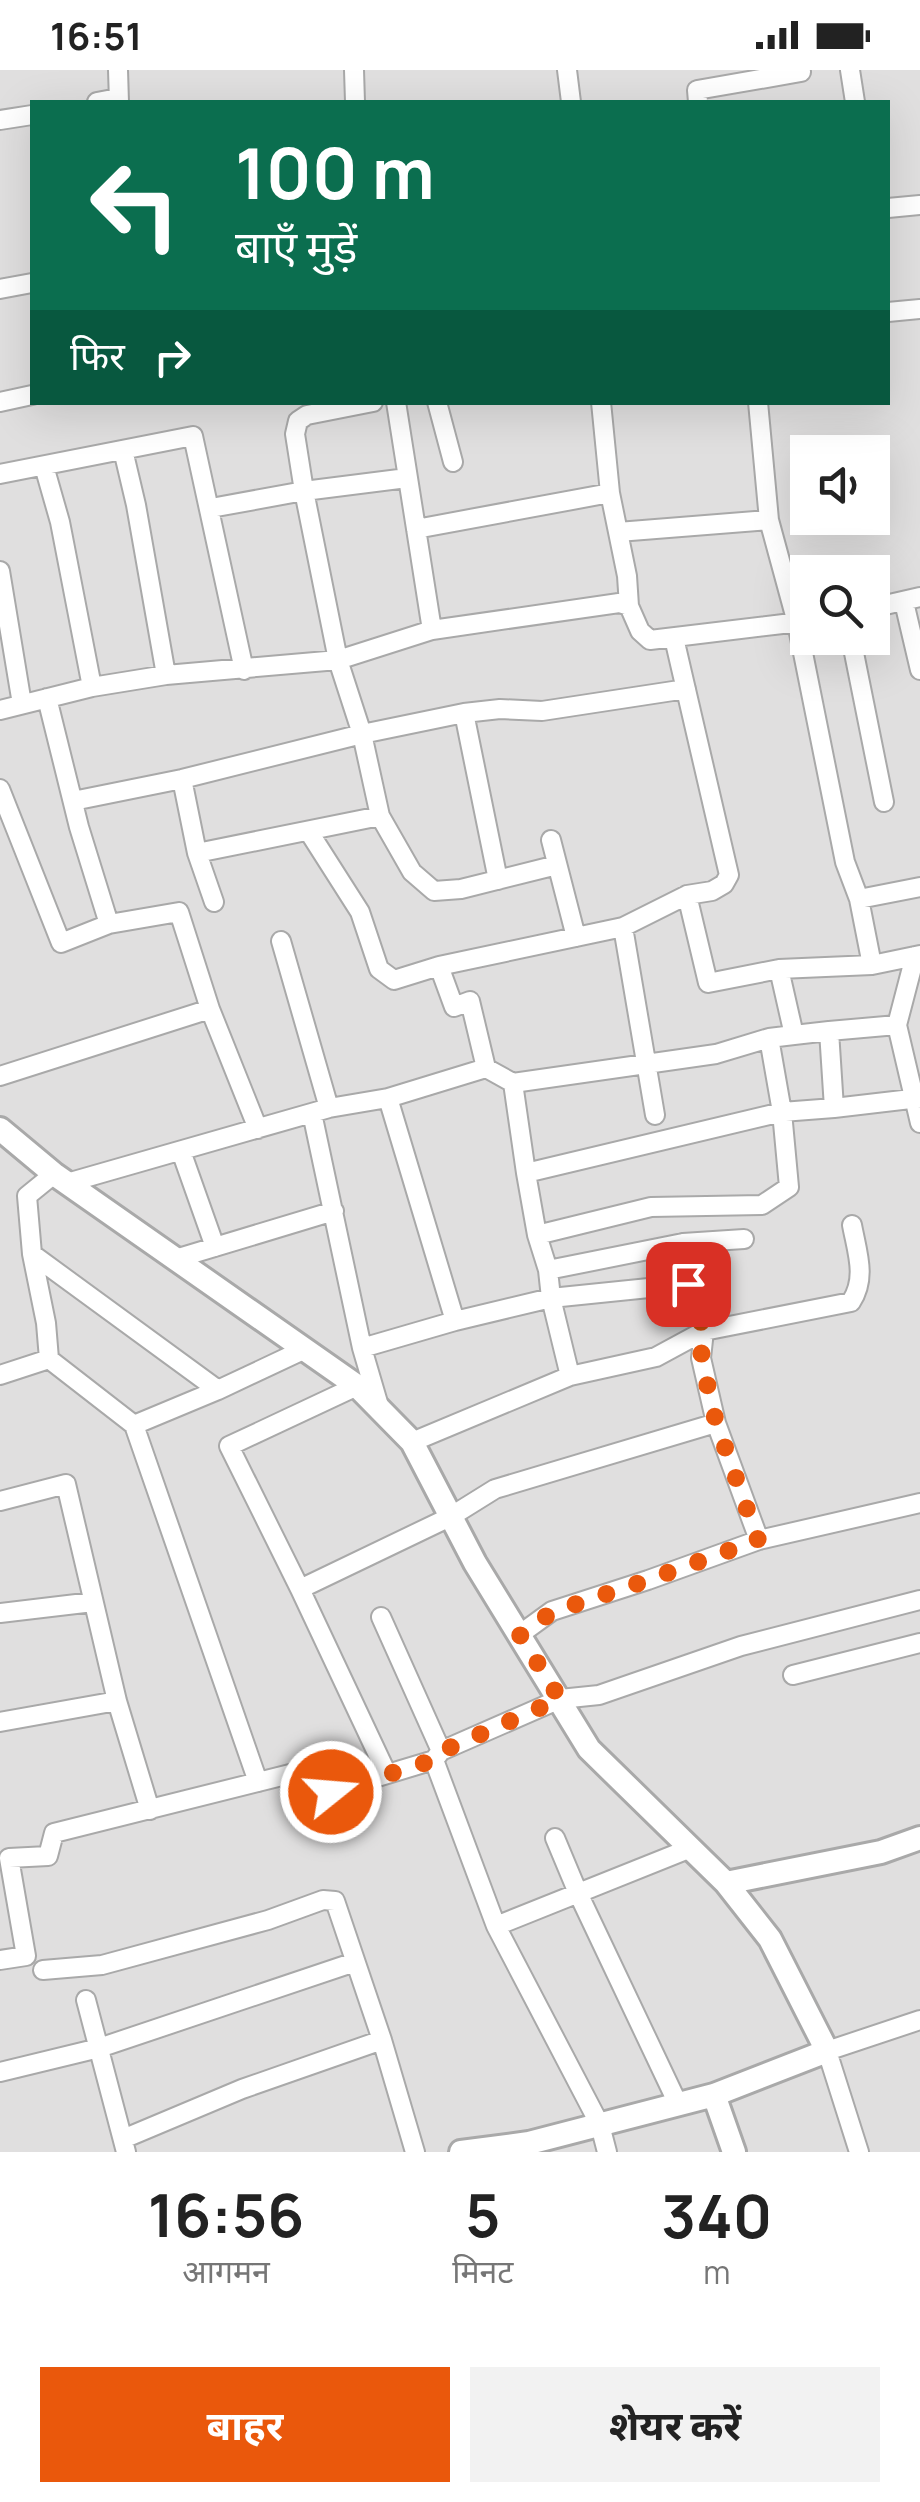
<!DOCTYPE html>
<html lang="hi">
<meta charset="utf-8">
<style>
body{margin:0;font-family:Manrope,"Noto Sans Devanagari",sans-serif;background:#f2f2f2;color:#222;height:100vh;display:flex;flex-direction:column;font-size:38px;white-space:nowrap}
*{box-sizing:border-box;margin:0}
p{font-size:32px;color:#767676}
.icon{flex:none;width:55px;height:55px;fill:none;stroke:currentColor;stroke-width:2;stroke-linecap:round;stroke-linejoin:round}
.map{position:relative;height:2082px;overflow:hidden}
.sheet{display:flex;flex-direction:column;background:#fff;flex:1}
.sheet>*{flex:none}
.guide{position:absolute;left:30px;top:30px;width:860px;height:305px;border-radius:0px;box-shadow:0 10px 40px #0002;background:#0b6e4f;color:#fff;overflow:hidden}
.tools{position:absolute;left:790px;top:365px;display:grid;gap:20px}
.tools a{display:grid;place-items:center;width:100px;height:100px;border-radius:0px;background:#fff;box-shadow:0 10px 40px #0002;font-size:50px}
.pin{position:absolute;display:grid;place-items:center;width:85px;height:85px;color:#fff;margin:-42px;border-radius:20px;box-shadow:0 5px 15px #0006}
.me{position:absolute;width:110px;margin:-55px;rotate:73deg;stroke-linejoin:round;filter:drop-shadow(0 0 8px #0008)}
.turn{display:flex;align-items:center;gap:35px;height:210px;padding:0 40px;font-size:45px}
.turn .icon{width:130px;height:130px;stroke-width:2.5}
.turn b{display:block;font-size:70px;line-height:85px}
.then{display:flex;align-items:center;height:95px;padding:0 40px;background:#0003;gap:20px;font-size:38px}
.eta{display:flex;justify-content:space-evenly;align-items:center;height:170px;text-align:center}
.eta b{font-size:60px;font-weight:700;line-height:70px}
.button{display:flex;gap:20px;margin-top:auto;padding:20px 40px}
.button a{flex:1;height:115px;border-radius:0px;background:#ea580c;color:#fff;font-size:40px;font-weight:700;line-height:115px;text-align:center}
.button a+a{background:#f2f2f2;color:#222}
.status{display:flex;justify-content:space-between;align-items:center;height:70px;padding:0 50px;background:#fff;direction:ltr}
.status svg{height:28px;fill:currentColor}
.map>svg:first-child{display:block}
</style>
<div class="status"><b>16:51</b><svg viewBox="0 0 49 12"><path d="M0 12V9h3v3zM5 12V6h3v6zM10 12V3h3v9zM15 12V0h3v12zM26 1h20v11H26zM47 4h2v5h-2z"/></svg></div>
<div class="map">
<svg width="920" height="2082" viewBox="0 0 920 2082">
<rect width="100%" height="100%" fill="#f2efe9"/>
<!-- residential -->
<path fill="#e0dfdf" fill-rule="evenodd" d="M0 0H920V2082H0ZM32 32H888V332H32ZM808 382H872V448H808ZM808 502H872V568H808Z"/>
<g fill="none" stroke-linecap="round" stroke-linejoin="round">
<!-- minor casing -->
<g stroke="#a9a9a9" stroke-width="22">
<path id="minor" d="M118 0 119 32
M354 0 355 32
M567 0 571 32
M850 0 855 32
M97 32 118 28
M698 32 697 20 801 2
M0 50 32 45
M888 138 920 135
M0 219 32 213
M888 242 920 239
M0 332 32 325
M373 332 307 345 298 351 295 364 304 421 407 408
M396 332 432 560
M437 332 453 392
M601 332 610 423 627 506 629 536
M758 332 769 450 797 553 845 792 859 829
M123 380 136 435 166 605
M44 396 60 452 92 617
M0 404 193 366 244 600
M211 438 304 421 338 590 362 664 464 643 500 639 542 641 686 619
M416 459 610 423
M618 462 769 450
M0 501 22 634
M904 532 920 600
M872 538 920 527
M674 568 729 805 724 814 712 821 687 825 623 857 439 896 454 937 470 931 486 998 388 1028 455 1251 551 1228 688 1214
M851 568 884 732
M47 628 79 757 109 854
M0 640 92 617 166 605 338 590 432 560 619 533 629 536 640 561 650 570 808 551
M464 643 498 810
M182 709 197 783 214 832
M0 719 61 873 109 854 179 842 210 939 258 1059
M73 731 182 709 362 664 380 746 412 802 434 821 461 819 557 795
M309 762 360 842 379 899 394 910 439 896
M551 770 576 867
M197 783 380 746
M687 825 708 913 779 899 872 895 920 885
M623 857 655 1045
M915 886 897 955 920 1053
M872 895 859 829 920 817
M779 899 794 965 829 961 834 1038 920 1028
M829 961 897 955
M486 998 513 1013 716 984 769 968 794 965
M0 1006 210 939
M513 1013 526 1103
M329 1038 388 1028
M312 1043 362 1278 379 1336
M181 1081 215 1177
M54 1104 27 1126 32 1184 46 1253 49 1289 134 1355 258 1712
M67 1113 329 1038 281 871
M537 1165 651 1137 762 1135 789 1117 782 1042 769 968
M683 1173 688 1214 704 1261 701 1288 716 1353 759 1470 920 1433
M32 1184 218 1320 303 1280
M175 1189 334 1141
M548 1200 683 1173 744 1169
M362 1278 455 1251
M0 1305 49 1289
M570 1306 551 1228 548 1200 537 1165 526 1103 782 1042 834 1038
M357 1316 229 1376 300 1519 387 1704
M134 1355 218 1320
M412 1372 570 1306 656 1287 704 1261 851 1232C867 1208 857 1182 852 1155
M0 1431 66 1414 117 1631 150 1740
M300 1519 450 1447 495 1419 716 1353
M0 1543 93 1532
M381 1547 441 1681
M519 1565 552 1541 648 1510 759 1470
M793 1605 920 1573
M0 1652 117 1631
M555 1768 578 1823 678 2034
M691 1778 496 1856 434 1690 441 1681 560 1629 599 1625 741 1576 920 1530
M496 1856 600 2055 607 2082
M0 1890 26 1886 9 1788 48 1786 54 1763 322 1696 331 1721 434 1690
M43 1900 102 1895 268 1850 323 1830 335 1831 382 1970 415 2082
M86 1930 126 2082
M0 2002 99 1978 355 1892
M123 2069 242 2019 382 1970
M859 2082 827 1981 920 1950"/>
</g>
<!-- tertiary casing -->
<g stroke="#a9a9a9" stroke-width="28">
<path id="tertiary" d="M0 1059 54 1104 357 1316 412 1372 475 1493 589 1679 726 1813 770 1869 827 1981 714 2025 529 2073 461 2082
M726 1813 881 1782 920 1768
M714 2025 734 2082"/>
</g>
<!-- minor -->
<use href="#minor" stroke="#fff" stroke-width="18"/>
<!-- tertiary -->
<use href="#tertiary" stroke="#fff" stroke-width="22"/>
</g>
<g fill="none" stroke-linecap="round" stroke-linejoin="round">
<!-- route -->
<path stroke="#ea580c" stroke-width="18" stroke-dasharray="0 32.4" d="M331 1722 434 1690 440 1682 560 1629 520 1565 552 1542 648 1510 758 1470 716 1352 701 1288 704 1261 688 1214"/>
</g>
</svg>
<div class="tools">
<a><svg class="icon" aria-label="sound" viewBox="0 0 24 24"><path d="M4 9h4l5-4v14l-5-4H4zM17 9q2 3 0 6"/></svg></a>
<a><svg class="icon" aria-label="search" viewBox="0 0 24 24"><circle cx="10" cy="10" r="6"/><path d="M15 15l6 6"/></svg></a>
</div>
<div class="pin" style="left:688px;top:1214px;background:#d93025"><svg class="icon" aria-label="arrive" viewBox="0 0 24 24"><path d="M6 21V4h12l-3 4 3 4H6"/></svg></div>
<svg class="me" style="left:331px;top:1722px" viewBox="-20 -20 40 40"><circle r="17" fill="#ea580c" stroke="#fff" stroke-width="3"/><path d="M0-11L8 9 0 5-8 9z" fill="#fff"/></svg>
<div class="guide">
<div class="turn"><svg class="icon" aria-label="left" viewBox="0 0 24 24"><path d="M17 20v-9H6M10 6l-5 5 5 5"/></svg><div><b>100 m</b>बाएँ मुड़ें</div></div>
<div class="then">फिर<svg class="icon" aria-label="right" viewBox="0 0 24 24"><path d="M7 20v-9h11M14 6l5 5-5 5"/></svg></div>
</div>
</div>
<section class="sheet">
<div class="eta">
<div><b>16:56</b><p>आगमन</p></div>
<div><b>5</b><p>मिनट</p></div>
<div><b>340</b><p>m</p></div>
</div>
<div class="button"><a>बाहर</a><a>शेयर करें</a></div>
</section>
